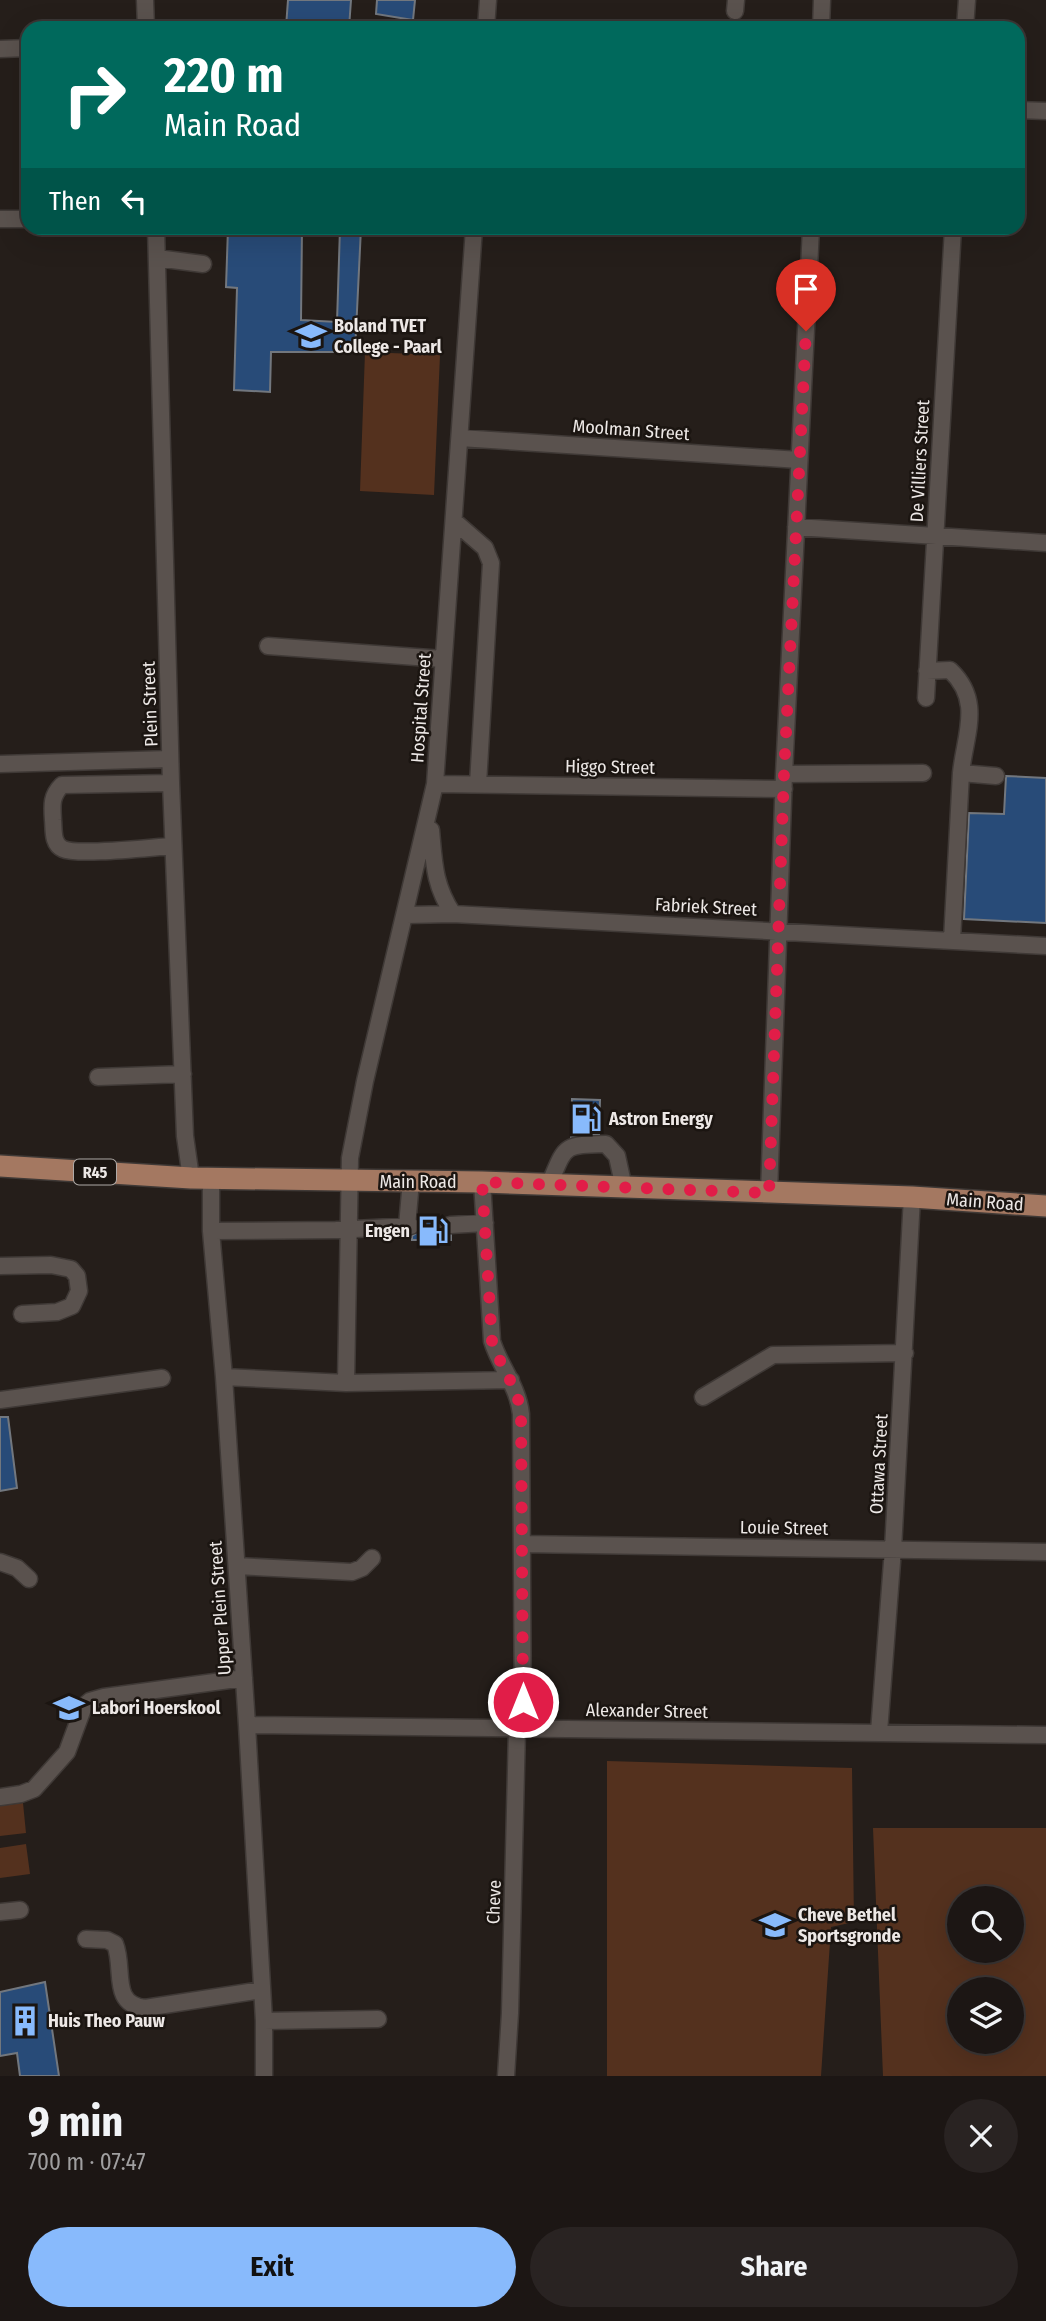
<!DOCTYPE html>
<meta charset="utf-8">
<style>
body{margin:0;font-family:"Fira Sans Condensed",sans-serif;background:#292322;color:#f1f3f6;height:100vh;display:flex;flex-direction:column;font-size:26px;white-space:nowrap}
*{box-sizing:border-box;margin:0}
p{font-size:23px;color:#a09fa0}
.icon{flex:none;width:38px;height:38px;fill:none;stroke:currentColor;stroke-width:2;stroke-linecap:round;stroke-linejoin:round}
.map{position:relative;height:2076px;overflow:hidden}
.sheet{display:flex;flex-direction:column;background:#1c1614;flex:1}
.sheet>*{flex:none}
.guide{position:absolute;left:21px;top:21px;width:1004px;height:214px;border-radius:21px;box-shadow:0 7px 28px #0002,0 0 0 2px #3a3534;background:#00695c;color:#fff;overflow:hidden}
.controls{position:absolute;left:947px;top:1886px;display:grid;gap:14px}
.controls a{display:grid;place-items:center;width:77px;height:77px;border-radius:50%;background:#1c1614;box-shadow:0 7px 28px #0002,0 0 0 2px #3a3534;font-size:35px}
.pin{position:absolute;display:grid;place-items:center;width:60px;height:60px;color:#fff;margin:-72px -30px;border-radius:50% 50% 50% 0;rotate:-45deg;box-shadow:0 0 7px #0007}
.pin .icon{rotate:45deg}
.me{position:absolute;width:77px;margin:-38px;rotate:0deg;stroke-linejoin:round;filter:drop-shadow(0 0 5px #0008)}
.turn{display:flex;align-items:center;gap:24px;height:147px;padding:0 28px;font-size:32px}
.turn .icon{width:91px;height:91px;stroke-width:2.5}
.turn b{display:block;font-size:49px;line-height:60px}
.then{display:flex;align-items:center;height:66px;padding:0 28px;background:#0003;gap:14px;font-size:26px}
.round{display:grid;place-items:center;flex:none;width:74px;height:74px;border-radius:37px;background:#292322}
.summary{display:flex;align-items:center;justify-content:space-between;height:119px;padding:0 28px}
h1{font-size:42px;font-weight:700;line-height:52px}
.cta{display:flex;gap:14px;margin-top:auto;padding:14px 28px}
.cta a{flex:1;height:80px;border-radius:42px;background:#88bafc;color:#111;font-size:28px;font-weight:700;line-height:80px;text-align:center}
.cta a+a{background:#292322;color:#f1f3f6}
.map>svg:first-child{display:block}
</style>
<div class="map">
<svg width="1046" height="2076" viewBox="0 0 1046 2076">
<rect width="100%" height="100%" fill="#251e1a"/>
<!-- green -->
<path fill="#54311e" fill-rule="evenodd" d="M365 352 440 355 434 495 360 491Z
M607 1761 852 1768 854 1922 831 1927 821 2076H607Z
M23 1803 26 1833 0 1836V1806Z
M873 1828H1046V2076H883ZM959 1899H1012V1951H959ZM959 1990H1012V2042H959Z
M26 1844 30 1874 0 1878V1848Z"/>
<!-- building -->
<path fill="#284b78" stroke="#72777e" stroke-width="2" d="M288 0H351L349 28H334V22L304 20V28L286 27Z
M377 0H415L413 20 376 14Z
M228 228H302L301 320 337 322 340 228H361L355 352H271L270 392 234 390 237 288 226 287Z
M1006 776 1046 778V923L964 919 969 813 1004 814Z
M572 1099 600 1100 599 1134 571 1137Z
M420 1220H441V1230L451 1235V1240H412V1236L421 1230Z
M0 1417H8L17 1488 0 1491Z
M45 1982 59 2076H20L17 2053 0 2056V1992Z"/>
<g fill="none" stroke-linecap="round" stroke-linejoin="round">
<!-- minor-tunnel -->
<path stroke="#433c39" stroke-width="16" stroke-dasharray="16 8" stroke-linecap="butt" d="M411 1226 450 1225"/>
<!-- minor casing -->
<g stroke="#3f3936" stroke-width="19">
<path id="minor" d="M145 0 146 28
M735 11 736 0
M486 28 488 0
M821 28 822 0
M965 28 967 0
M0 49 28 48
M1018 110 1046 111
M0 219H28
M156 228 171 783 185 1136 191 1178
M157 258 203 264
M460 438 799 460
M454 521 485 548 491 563 478 784
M796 527 1046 543
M268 646 443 659
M927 671 950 670C983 701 965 734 961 773
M926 698 953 228
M0 764 170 759
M784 774 923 773
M171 783 62 785C51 796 52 805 53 820 54 830 52 844 63 849 78 856 153 847 173 846
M435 784 784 789
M431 830C434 863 434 885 453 914
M406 915 453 914 1046 946
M952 940 961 773 996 776
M98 1077 183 1074
M211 1179V1231L224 1377 247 1725 264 2021V2076
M482 1182 492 1341C500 1367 518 1386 521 1414L523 1729
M549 1185C566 1145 562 1145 606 1144L617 1156 624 1188
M769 1193 784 774 811 228
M450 1225 485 1223
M407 1226 411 1181
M211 1231 336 1230 411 1226
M0 1266 51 1265 71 1269 77 1276 79 1291 72 1306 57 1312 22 1314
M224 1377 346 1383 350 1158 365 1081 435 784 474 228
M346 1383 511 1380
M703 1397 773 1355 905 1353
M0 1400 162 1378
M522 1544 1046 1552
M0 1562 17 1568 29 1579
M237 1566 352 1572 362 1568 372 1558
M247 1725 1046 1735
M879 1732 893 1549 912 1197
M0 1797 21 1794 34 1789 67 1752 84 1706 90 1701 104 1697 244 1678
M0 1912 20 1910
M86 1939 107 1940 115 1944C125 1969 110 2004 145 2008L262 1990
M264 2021 378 2019
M506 2076 510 2013 517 1729"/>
</g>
<!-- major casing -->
<g stroke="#3f3936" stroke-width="24">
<path id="major" d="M0 1166 191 1178 482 1182 912 1197 1046 1206"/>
</g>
<!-- minor -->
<use href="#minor" stroke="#5a524e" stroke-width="16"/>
<!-- major -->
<use href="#major" stroke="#a47861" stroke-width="21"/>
</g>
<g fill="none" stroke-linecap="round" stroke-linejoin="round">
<!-- route -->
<path stroke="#e11d48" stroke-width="12" stroke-dasharray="0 21.6" d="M523 1702 521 1414C518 1386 500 1367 492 1341L482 1182 769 1193 784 774 806 331"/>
</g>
<!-- icons -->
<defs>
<g id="school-bare" transform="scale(2.415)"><path d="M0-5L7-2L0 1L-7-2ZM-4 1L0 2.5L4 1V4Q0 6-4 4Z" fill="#88bafc" stroke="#1b1511" stroke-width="2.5" paint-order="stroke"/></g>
<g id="fuel-bare" transform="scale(2.415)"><path d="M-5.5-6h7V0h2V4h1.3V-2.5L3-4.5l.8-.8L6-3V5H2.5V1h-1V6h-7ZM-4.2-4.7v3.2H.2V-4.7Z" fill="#88bafc" stroke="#1b1511" stroke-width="2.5" paint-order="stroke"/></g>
<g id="building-bare" transform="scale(2.415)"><path d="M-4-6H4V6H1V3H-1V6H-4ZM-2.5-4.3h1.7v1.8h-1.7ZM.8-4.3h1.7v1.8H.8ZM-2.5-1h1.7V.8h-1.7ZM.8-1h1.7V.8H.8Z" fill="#88bafc" stroke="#1b1511" stroke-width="2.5" paint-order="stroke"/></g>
</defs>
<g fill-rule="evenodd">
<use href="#school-bare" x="311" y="336"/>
<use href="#fuel-bare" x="586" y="1119"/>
<use href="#fuel-bare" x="433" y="1231"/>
<use href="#school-bare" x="69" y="1708"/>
<use href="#school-bare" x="775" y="1925"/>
<use href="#building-bare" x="25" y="2021"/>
</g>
<g text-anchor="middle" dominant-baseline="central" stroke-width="5" stroke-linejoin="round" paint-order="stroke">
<!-- shield labels -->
<rect fill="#1b1511" stroke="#aea9a6" stroke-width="2" x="74" y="1159.5" width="42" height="25" rx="5"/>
<g font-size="16" font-weight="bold" fill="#ede8e6">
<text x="95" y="1172">R45</text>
</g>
<!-- poi labels -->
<g font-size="18" font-weight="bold" fill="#ede8e6" stroke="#1b1511" text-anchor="start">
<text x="334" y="326">Boland TVET<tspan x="334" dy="21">College - Paarl</tspan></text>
<text x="609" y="1119">Astron Energy</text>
<text x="410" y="1231" text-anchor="end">Engen</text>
<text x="92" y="1708">Labori Hoerskool</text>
<text x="798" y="1915">Cheve Bethel<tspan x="798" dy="21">Sportsgronde</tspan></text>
<text x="48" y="2021">Huis Theo Pauw</text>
</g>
<!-- street labels -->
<g font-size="18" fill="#ede8e6" stroke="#1b1511">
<text transform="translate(631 430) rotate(4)">Moolman Street</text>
<text transform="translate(920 461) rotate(-87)">De Villiers Street</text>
<text transform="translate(150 704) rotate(-92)">Plein Street</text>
<text transform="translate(421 708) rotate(-86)">Hospital Street</text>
<text transform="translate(610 767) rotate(1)">Higgo Street</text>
<text transform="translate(706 907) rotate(3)">Fabriek Street</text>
<text x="418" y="1182">Main Road</text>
<text transform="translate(985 1202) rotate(4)">Main Road</text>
<text transform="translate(879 1464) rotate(-87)">Ottawa Street</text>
<text transform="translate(784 1528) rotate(1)">Louie Street</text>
<text transform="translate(220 1608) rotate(-94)">Upper Plein Street</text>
<text transform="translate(647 1711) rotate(1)">Alexander Street</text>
<text transform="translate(494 1902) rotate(-88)">Cheve</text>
</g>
</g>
</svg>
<div class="controls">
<a><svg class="icon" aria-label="search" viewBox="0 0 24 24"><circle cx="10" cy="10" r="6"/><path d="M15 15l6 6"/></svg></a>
<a><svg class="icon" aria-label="layers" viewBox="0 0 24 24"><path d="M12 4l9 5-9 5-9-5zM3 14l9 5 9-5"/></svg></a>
</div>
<div class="pin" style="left:806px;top:331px;background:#d93025"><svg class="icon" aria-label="arrive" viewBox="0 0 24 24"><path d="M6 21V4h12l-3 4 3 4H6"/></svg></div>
<svg class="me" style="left:523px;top:1702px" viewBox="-20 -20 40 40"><circle r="17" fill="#e11d48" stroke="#fff" stroke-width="3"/><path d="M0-11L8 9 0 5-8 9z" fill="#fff"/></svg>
<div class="guide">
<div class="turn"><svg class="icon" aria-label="right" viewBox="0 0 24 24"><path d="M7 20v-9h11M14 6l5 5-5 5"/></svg><div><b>220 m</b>Main Road</div></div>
<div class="then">Then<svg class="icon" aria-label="left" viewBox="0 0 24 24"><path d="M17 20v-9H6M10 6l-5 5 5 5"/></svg></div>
</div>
</div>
<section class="sheet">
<div class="summary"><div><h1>9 min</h1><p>700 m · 07:47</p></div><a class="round"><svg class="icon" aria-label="close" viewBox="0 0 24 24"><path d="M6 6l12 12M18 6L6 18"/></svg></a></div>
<div class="cta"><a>Exit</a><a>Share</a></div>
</section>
